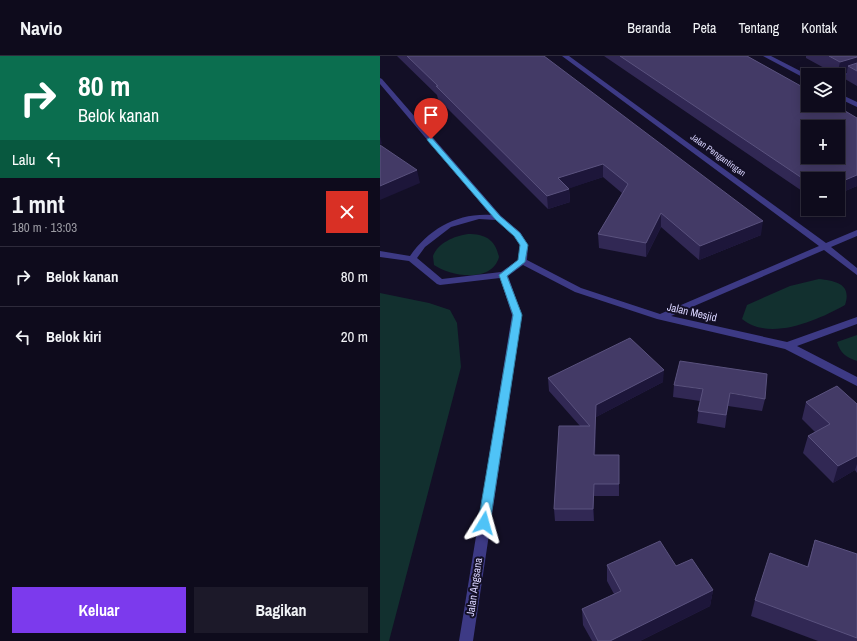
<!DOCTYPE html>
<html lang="id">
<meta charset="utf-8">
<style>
body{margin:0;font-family:"Archivo Narrow",sans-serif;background:#1c1929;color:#f1f3f6;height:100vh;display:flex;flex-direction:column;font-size:15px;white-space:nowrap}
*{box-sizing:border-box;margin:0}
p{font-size:13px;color:#9b9ba3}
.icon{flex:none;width:22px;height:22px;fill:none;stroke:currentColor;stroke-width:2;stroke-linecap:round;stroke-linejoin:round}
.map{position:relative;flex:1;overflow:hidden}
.drawer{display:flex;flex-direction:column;background:#0e0b1c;width:380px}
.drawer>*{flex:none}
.top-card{background:#0b6e4f;color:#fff;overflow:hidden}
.fabs{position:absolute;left:421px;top:12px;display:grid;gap:8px}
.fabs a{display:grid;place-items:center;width:44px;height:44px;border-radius:0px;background:#0e0b1c;box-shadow:0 2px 10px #0003,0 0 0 1px #2e2b3b;font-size:20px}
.pin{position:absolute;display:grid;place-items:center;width:34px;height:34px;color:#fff;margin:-41px -17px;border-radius:50% 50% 50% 0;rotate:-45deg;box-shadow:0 0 4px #0007}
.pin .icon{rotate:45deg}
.me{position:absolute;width:44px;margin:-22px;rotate:8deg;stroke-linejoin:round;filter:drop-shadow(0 0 3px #0008)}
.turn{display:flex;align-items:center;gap:14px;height:84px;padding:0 12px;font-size:18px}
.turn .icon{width:52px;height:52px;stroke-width:2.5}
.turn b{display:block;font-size:28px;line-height:34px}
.then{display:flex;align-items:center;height:38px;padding:0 12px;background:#0003;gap:8px;font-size:15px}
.round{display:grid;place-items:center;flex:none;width:42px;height:42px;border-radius:0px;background:#1c1929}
.head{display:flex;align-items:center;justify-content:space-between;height:68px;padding:0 12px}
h1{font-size:24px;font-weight:700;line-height:30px}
.action{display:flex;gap:8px;margin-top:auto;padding:8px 12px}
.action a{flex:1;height:46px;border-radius:0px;background:#7c3aed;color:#fff;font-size:16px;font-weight:700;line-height:46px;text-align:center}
.action a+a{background:#1c1929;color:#f1f3f6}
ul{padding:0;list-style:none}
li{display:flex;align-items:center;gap:12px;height:60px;padding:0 12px;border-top:1px solid #2e2b3b}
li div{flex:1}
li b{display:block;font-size:15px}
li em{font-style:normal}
header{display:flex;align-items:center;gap:24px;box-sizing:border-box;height:56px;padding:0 20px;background:#0e0b1c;border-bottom:1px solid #2e2b3b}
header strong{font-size:19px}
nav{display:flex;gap:22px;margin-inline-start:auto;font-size:14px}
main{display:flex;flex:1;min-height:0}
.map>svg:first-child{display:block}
</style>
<header>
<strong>Navio</strong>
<nav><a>Beranda</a><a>Peta</a><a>Tentang</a><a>Kontak</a></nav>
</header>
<main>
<section class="drawer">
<div class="top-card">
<div class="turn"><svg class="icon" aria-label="right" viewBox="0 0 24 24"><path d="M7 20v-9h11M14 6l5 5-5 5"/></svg><div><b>80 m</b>Belok kanan</div></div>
<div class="then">Lalu<svg class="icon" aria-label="left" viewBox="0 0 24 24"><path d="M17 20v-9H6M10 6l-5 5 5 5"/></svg></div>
</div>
<div class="head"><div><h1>1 mnt</h1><p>180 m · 13:03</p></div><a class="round" style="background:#d93025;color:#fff"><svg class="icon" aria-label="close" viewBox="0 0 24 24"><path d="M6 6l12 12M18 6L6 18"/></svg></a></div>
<ul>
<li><svg class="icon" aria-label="right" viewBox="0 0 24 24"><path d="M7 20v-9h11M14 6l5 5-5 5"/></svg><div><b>Belok kanan</b></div><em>80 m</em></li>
<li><svg class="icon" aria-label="left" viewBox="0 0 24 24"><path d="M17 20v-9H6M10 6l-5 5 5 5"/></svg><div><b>Belok kiri</b></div><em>20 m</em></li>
</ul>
<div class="action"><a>Keluar</a><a>Bagikan</a></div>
</section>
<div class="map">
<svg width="477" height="585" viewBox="0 0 477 585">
<rect width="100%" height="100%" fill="#130f26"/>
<!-- green -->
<path fill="#12302f" d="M88 178C105 178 115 183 119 201 112 227 71 221 54 209L53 200C58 187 74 180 88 178Z
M439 223C456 225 472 228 465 249 438 264 390 286 362 263L367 249 410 230Z
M0 237 49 247 70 254 77 267 81 311 9 585H0Z
M477 279V305C466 301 460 297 457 286Z"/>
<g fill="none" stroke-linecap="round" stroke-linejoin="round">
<!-- street -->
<path fill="#3d3a85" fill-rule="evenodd" d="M182 0H189L446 187 477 174V180L451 191 477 212V219L444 194 291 260 407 286 477 261V268L417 290 477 321V330L405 293 277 263 195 236 143 209 128 220 142 259 93 585H79L132 259 120 222 60 229 57 228 29 205 0 201V195L30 200C49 173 77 157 111 159L0 28V22L2 23 121 160 140 176 148 189 147 204 201 232 280 258 439 190ZM99 163 116 164 134 180 140 189 138 204 121 216 62 223 37 202 45 191 71 171Z
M383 0H391L428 19V24Z
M477 14V18L458 24V20Z
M458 37 477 46V51L458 42Z"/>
</g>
<!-- wall -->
<path fill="#312854" d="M17 0H164L381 179 319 204 281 171 266 201 219 192 218 178 242 137 223 121 189 132 190 146 168 153 58 43 57 39Z
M224 0H367L477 62V130L458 138V123H428V139Z
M426 0H477V30L465 23 467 16 457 19 426 2Z
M168 322 283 326 216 361 215 399H239V440H214V465H175L174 453 200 370 169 335Z
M294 329 385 343 382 355 348 350 345 372 317 367 320 345 293 341Z
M426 346 477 348V417L475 414 453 427 423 397 428 380 435 376 422 363Z
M435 484 477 498V585H438L371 560 375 544 427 511Z
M227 509 296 510 333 534 330 550 260 585H212L203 569 202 553 234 538 227 525Z"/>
<!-- shaded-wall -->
<path fill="#1d163a" d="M477 1V13L468 10 467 16 457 19 460 6Z
M0 80 2 88H0Z
M223 108V121L179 136 178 122Z
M37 114 40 127 0 144V130Z
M477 119V130L458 138V127Z
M189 133 190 146 168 153 167 140Z
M281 157V171L266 201V187Z
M383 165 381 179 319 204 320 190Z
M284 314 283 326 216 361 215 411 214 399 216 349Z
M477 400V408L475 414 453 427 458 410Z
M214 428V465L213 453Z
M333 534 330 550 260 585H230Z"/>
<!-- building -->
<path fill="#433a66" stroke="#5a527e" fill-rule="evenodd" d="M27 0H164L383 165 320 190 281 157 266 187 218 178 248 128 223 108 178 122 189 133 167 140 56 30H58Z
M240 0H367L428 34V49H455L477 62V119L458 127V123H428V126ZM428 71H458V101H428Z
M449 0H477V1L460 6Z
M477 7V15L468 10Z
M0 89 37 114 0 130Z
M250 282 284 314 216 349 214 399H239V428H214L213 453H174L179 370H210L168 322Z
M300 305 387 318 385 343 350 337 346 359 318 355 323 333 294 329Z
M457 330 477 348V400L458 410 428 380 450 368 426 346Z
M435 484 477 498V582L375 544 390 497 428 511Z
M280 485 296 510 312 503 333 534 230 585H218L202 553 241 535 227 509Z"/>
<!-- route -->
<path fill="#4fc3f7" stroke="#337fa1" d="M51 81 120 160 140 177 148 189 145 206 127 220 142 259 110 467 108 470 104 472 100 470 98 467 133 259 119 219 138 204 140 189 134 180 115 163 48 85 47 83Z"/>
<g text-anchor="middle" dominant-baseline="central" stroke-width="4" stroke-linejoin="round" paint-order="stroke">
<!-- far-street labels -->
<g font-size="9" fill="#d9d4ff" stroke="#130f26">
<text transform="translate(338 99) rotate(36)">Jalan Pengantingan</text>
</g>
<!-- street labels -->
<g font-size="11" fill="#d9d4ff" stroke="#130f26">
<text transform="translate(312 256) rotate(13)">Jalan Mesjid</text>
<text transform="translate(94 531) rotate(-82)">Jalan Angsana</text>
</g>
</g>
</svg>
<div class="fabs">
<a><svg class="icon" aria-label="layers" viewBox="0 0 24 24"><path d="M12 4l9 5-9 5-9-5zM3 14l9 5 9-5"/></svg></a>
<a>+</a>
<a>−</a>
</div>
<div class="pin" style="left:51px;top:83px;background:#d93025"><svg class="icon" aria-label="arrive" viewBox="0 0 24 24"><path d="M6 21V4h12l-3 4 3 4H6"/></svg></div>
<svg class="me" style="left:104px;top:467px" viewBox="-20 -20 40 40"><path d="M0-17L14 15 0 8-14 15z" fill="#4fc3f7" stroke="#fff" stroke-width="4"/></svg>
</div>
</main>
